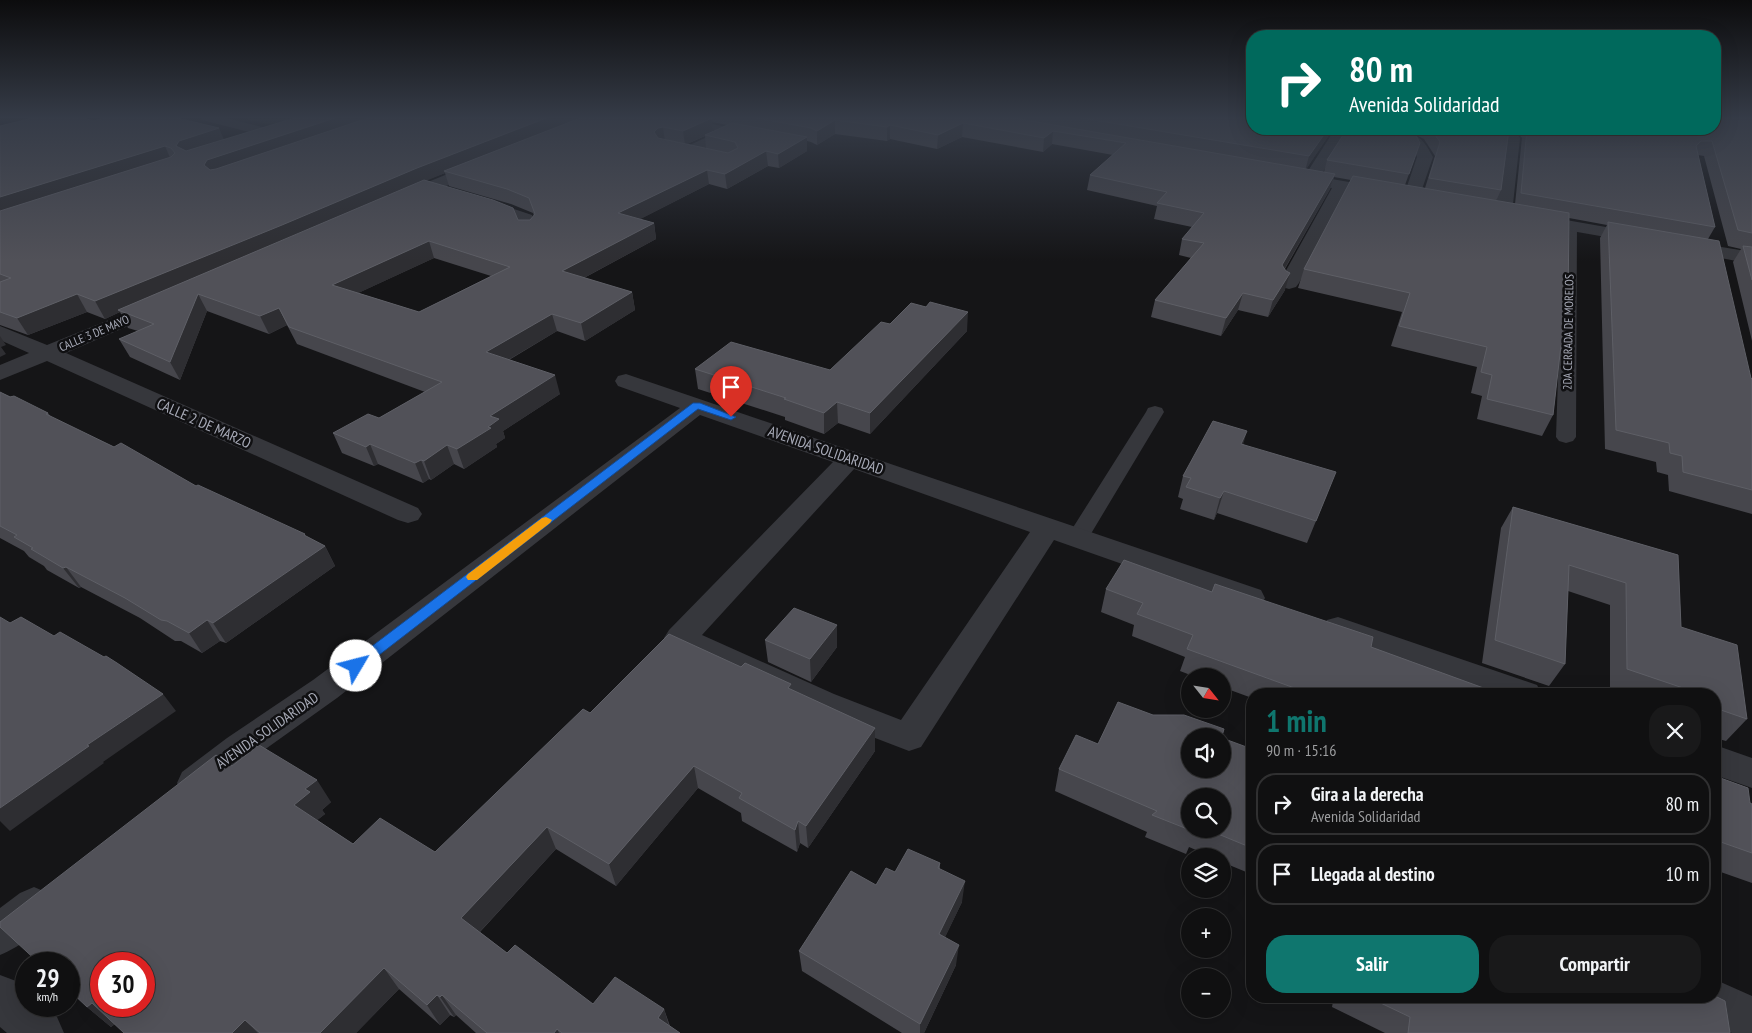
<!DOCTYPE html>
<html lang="es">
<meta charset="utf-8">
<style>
body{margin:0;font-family:"PT Sans Narrow",sans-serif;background:#19191a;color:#f1f3f6;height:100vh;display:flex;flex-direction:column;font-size:19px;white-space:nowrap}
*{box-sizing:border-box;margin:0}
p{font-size:16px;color:#9c9d9f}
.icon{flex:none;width:28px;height:28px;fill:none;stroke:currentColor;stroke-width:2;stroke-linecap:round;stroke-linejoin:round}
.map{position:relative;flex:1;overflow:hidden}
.details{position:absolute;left:1246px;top:688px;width:475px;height:315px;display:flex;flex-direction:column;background:#101011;border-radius:20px;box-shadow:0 5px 20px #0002,0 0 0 1px #303031}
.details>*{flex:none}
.hud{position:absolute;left:1246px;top:30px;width:475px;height:105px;border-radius:20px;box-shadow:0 5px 20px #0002,0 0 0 1px #303031;background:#00695c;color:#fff;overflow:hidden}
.needle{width:32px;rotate:120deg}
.buttons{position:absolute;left:1181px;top:668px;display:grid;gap:10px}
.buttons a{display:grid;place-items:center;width:50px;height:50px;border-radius:50%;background:#101011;box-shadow:0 5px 20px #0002,0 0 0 1px #303031;font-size:25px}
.speed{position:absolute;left:15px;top:952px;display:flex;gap:10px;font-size:25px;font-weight:700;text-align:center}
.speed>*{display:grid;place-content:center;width:65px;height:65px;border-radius:50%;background:#101011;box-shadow:0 5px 20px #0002,0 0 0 1px #303031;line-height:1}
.speed small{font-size:12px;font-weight:400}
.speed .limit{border:8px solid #d22;background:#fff;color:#111}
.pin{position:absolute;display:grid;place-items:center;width:42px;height:42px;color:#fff;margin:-51px -21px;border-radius:50% 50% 50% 0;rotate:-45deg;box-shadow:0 0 5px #0007}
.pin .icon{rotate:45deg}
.me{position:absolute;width:55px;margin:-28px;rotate:53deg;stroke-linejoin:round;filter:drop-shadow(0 0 4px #0008)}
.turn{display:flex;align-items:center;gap:18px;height:105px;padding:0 20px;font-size:22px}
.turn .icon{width:65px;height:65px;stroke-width:2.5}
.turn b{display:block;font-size:35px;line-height:42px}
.round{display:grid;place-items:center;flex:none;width:52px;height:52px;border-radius:20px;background:#19191a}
.summary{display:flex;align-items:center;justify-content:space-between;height:85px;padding:0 20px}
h1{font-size:30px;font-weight:700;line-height:38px;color:#0f766e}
.button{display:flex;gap:10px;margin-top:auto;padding:10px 20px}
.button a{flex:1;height:58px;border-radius:20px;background:#0f766e;color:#fff;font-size:20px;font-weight:700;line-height:58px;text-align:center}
.button a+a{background:#19191a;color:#f1f3f6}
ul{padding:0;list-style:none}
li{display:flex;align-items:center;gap:15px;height:62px;margin:0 10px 8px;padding:0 10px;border:2px solid #303031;border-radius:20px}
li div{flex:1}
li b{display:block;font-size:19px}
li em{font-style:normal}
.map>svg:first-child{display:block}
</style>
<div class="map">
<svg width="1752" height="1033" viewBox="0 0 1752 1033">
<rect width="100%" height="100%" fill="#151517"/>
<!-- green -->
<path fill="#1f2721" d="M236 117H306L277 126Z"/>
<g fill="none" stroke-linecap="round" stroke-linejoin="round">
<!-- lane -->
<path fill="#36373c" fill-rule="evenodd" d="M658 117H677L747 131 753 134 747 137 663 120Z
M1570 222 1577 226 1576 437 1573 441 1566 443 1559 441 1556 437 1563 226Z
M1155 406 1162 408 1164 412 1086 542 1078 544 1070 542 1067 537 1146 412 1148 408Z"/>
<!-- street -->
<path fill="#36373c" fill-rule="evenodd" d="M200 117H222L278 131 280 134 278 137 273 138 202 120Z
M729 127 734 128 736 131 734 134 691 155H681L679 152 681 149Z
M1335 129H1349L1320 177 1384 188 1390 190 1392 193 1390 196 1384 198 1347 191 1299 283 1296 287 1289 289 1282 287 1279 283 1332 188 1290 180 1288 177 1290 174 1296 172 1306 174Z
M1411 134C1423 137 1427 147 1433 157L1419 198 1417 202H1405L1403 198 1417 157 1412 146 1404 138 1406 135Z
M1513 134 1518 135 1520 138 1512 214 1509 218H1497L1494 214 1506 138 1508 135Z
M482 160 487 162 490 165 487 168 408 203H396L394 199 396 195Z
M481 198 532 215 537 230 534 234 528 235 522 234 518 222 475 207 473 203 475 199Z
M1532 214 1640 233 1646 234 1649 238 1646 242 1640 243 1526 223 1523 219 1526 215Z
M1685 241 1752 252V264L1679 250 1676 246 1679 242Z
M158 300 165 302 168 306 165 310 66 353 418 508 422 514 418 520 408 523 398 520 47 361 0 380V365L29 353 0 340V326L47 345Z
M626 374 1261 590 1265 598 1261 606 1250 609 1054 540 921 747 909 751 810 713 669 646 664 638 669 630 833 462 700 415 337 698 253 758 208 794 195 799 182 794 177 783 182 772 227 738 313 680 680 408 618 386 615 381 618 376ZM854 469 1030 532 901 720 834 694 702 635Z
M1338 617 1537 685 1542 694H1487L1327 636 1322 628 1327 620Z
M1715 745 1752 758V788L1715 775Z
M34 887 48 893 54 907C45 929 22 946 0 955V908L20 893Z
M0 975 16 981 26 991V1006H45L57 1017 64 1033H7L0 1027Z
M1716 980 1752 996V1033H1732L1684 1012 1678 996H1715Z"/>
</g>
<!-- wall -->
<path fill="#46464c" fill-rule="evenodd" d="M298 117H1252L1333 129 1306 169 1324 172 1327 160 1347 129H1715L1752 117V341L1733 262 1741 249 1728 246 1704 156 1698 155 1715 227 1708 239 1751 378 1752 379V514L1669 491 1668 475 1657 472 1656 462 1605 449 1600 238 1607 225 1569 218 1564 346 1560 353 1553 415 1542 436 1477 419 1482 396 1471 393 1477 367 1391 346 1402 312 1298 288 1304 269 1351 180 1334 177 1330 189 1285 269V290L1268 317 1238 310 1221 336 1151 317 1155 300 1191 258 1179 255 1182 239 1192 227 1154 219 1157 206 1087 190 1090 175 1113 155 1052 144 1043 152 962 137 937 149 890 139 887 141 835 134 817 145 811 142 807 141V151L779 168 768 166 727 189 709 184 640 219 654 223 656 239 584 278 632 292 635 310 585 341 557 331 509 360 560 394 503 431 505 438 496 444 497 447 464 469 454 464 431 480 429 479 423 483 378 464 374 466 342 453 333 433 379 418 425 392 297 344 287 325 269 334 207 311 180 380 130 357 119 339 138 331 128 328 120 312 105 319 87 312 28 335 0 325V126L94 121 224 140ZM712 122 727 125 713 132ZM1509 133H1518L1522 138 1515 204 1496 201 1501 190ZM1416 135 1424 139 1435 156 1425 188 1405 185 1420 143ZM705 136 706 149 687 144ZM445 173 449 186 511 204 533 213 534 216 530 220H518L426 180ZM434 258 491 276 419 312 358 293Z
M890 324 967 331 870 434 838 423 824 434 785 420V417L698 389 695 369 830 370Z
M0 392 48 413 51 417 196 486 306 537 325 546 335 566 226 643 220 641 202 653 181 641H175L140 618 81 587 79 588 47 570 44 566 29 557 24 551 0 538Z
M1243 444 1327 494 1307 543 1217 513 1214 520 1180 509 1183 499 1178 497 1183 476Z
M1513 507 1678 555 1681 627 1747 719 1726 741 1715 738V694H1616L1610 692V605L1568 591 1565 664 1549 686 1482 663 1501 528Z
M1106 589 1212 592 1371 647 1500 694H1252V698L1222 687V676H1193L1180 671 1185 657 1132 636 1134 625 1101 612Z
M765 640 837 647 811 682 768 662Z
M791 689 875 751 808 848 800 843 797 852 742 821 741 813 698 788 616 886 556 849 480 932 507 953 593 1004 664 1009 670 1026 680 1033H476L456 1015 454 1017 450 1015 440 1025 399 989 356 1033H124L115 1024 111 1027 87 1007 232 766 331 802 322 810 325 814 317 820 353 844 435 852 590 713Z
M1153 715 1190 736 1248 771 1252 773V870L1251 874 1222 862V856H1210L1189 847 1186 854 1145 837 1147 832 1055 791 1059 769 1098 744ZM1222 796V829H1190Z
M1715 776 1752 804V883L1715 870Z
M940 863V869L962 902 945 937 956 965 924 1033H902L802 971 799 951 876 885 895 872Z
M1334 996H1715L1730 1033H1385L1332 1007Z"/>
<!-- shaded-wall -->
<path fill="#2e2e32" d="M338 117H383L210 179 204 165 207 160Z
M549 117H586L444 171 445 173 118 310 120 312 105 319 95 301 417 168Z
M712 118 713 132 685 145 683 131Z
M835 120V134L817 145V131Z
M963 123 962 137 937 149 938 135Z
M890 125V139L887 141V127Z
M663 127 665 141 656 146 654 132 658 128Z
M219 128 225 142 186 155 176 146 179 141Z
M1328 129H1333L1305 171 1309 156Z
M1053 131 1052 144 1043 152 1044 138Z
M807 137V151L779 168 778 154Z
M165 146 171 160 0 215V197Z
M766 151 768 166 727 189 725 174Z
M707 170 709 184 621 229 618 213Z
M1335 174 1330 189 1277 282 1282 265Z
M654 223 656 239 565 288 562 271Z
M429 241 434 258 339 302 332 285Z
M1290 273 1285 290 1268 317 1273 300Z
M632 292 635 310 585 341 581 323Z
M1243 293 1238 310 1221 336 1226 318Z
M77 294 87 312 28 335 17 318Z
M198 294 207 311 180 380 170 362Z
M279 308 287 325 269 334 260 316Z
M968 312 967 331 870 434V413Z
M552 314 557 331 491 370 486 352Z
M0 336 6 345 1 347 6 354 0 357Z
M555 375 560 394 503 431 505 438 496 444 497 447 464 469 457 449 488 427 490 416Z
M837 402 838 423 824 434V413Z
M1247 431 1241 452V444Z
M370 444 378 464 374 466 366 447Z
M447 445 454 464 431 480 424 461Z
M421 460 429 479 423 483 415 463Z
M1224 491 1217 513 1214 520 1220 498Z
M305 534 315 553 325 546 335 566 226 643 213 623Z
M66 567 81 587 79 588 63 568Z
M207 620 220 641 202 653 189 633Z
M837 625V647L811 682 810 659Z
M163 694 176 711 103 762 104 763 10 831 0 821V808L87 745Z
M875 728V751L808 848 806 826Z
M694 766 698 788 616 886 609 864Z
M317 780 331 802 322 810 325 814 309 827 294 805 305 789Z
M798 821 800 843 797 852 795 830Z
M547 827 556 849 473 939 461 918Z
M965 881 962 902 937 954 939 934Z
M959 945 956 965 924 1033H920V1024Z
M384 968 399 989 356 1033H320Z
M437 995 450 1015 440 1025 427 1005Z
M442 995 456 1015 454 1017 440 997Z
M92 1003 116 1023 111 1027 87 1007Z
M664 1009 670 1029 658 1018Z
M245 1020 258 1033H232Z
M557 1029 559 1033H554Z"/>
<!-- building -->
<path fill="#515158" stroke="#5e5f66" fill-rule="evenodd" d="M37 117H79L94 121 108 117H173L219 128 179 141 176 146 186 151 298 117H338L207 160 204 165 210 170 216 169 371 117H549L417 168 282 225 95 301 77 294 17 318 0 312V282L11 278 0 274V211L171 157 175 153 171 148 165 146 0 197V126Z
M583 117H703L712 118 683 131 663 127 658 128 654 132 658 138 728 153 738 148 735 142 705 135 732 123 807 137 778 154 766 151 725 174 707 170 618 213 654 223 562 271 632 292 581 323 552 314 486 352 555 375 490 416 499 419 488 427 491 428 457 449 447 445 424 461 421 460 415 463 370 444 366 447 333 433 368 414 379 418 442 382 289 327 279 308 260 316 198 294 170 362 119 339 154 324 118 310 424 180 493 200 513 208 518 220H530L535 214 529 198 507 189 444 171ZM429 241 510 267 419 312 332 285Z
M751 117H1008L1335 174 1282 265 1286 271 1290 273 1273 300 1243 293 1226 318 1155 300 1204 243 1182 239 1204 213 1157 203 1167 192 1090 175 1126 143 1053 131 1044 138 963 123 938 135 890 125 887 127 835 120 817 131 811 128Z
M1076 117H1252V129H1328L1309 156Z
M1715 117H1752V233L1738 230 1712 141H1701L1696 146 1715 227 1521 193 1527 129H1715Z
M1347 129H1411L1415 133 1420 143 1409 174 1327 160Z
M1431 129H1509L1501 190 1429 178 1440 142Z
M1353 176 1569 213 1568 308 1564 346 1561 345 1553 415 1487 399 1492 375 1481 372 1487 347 1399 326 1410 293 1304 269Z
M1608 222 1719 241 1751 378 1752 379V490L1683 472 1682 456 1670 453 1669 443 1616 430Z
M1743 246 1752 247V280Z
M930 302 968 312 870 413 837 402 824 413 784 399 786 398 695 369 731 342 830 370 881 322 890 324 911 303 926 307Z
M0 392 10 397 14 396 48 413 46 414 114 447 121 443 196 486 198 485 305 534 304 535 325 546 213 623 207 620 189 633 167 621 161 620 125 598 66 567 63 568 31 549 33 548 14 537 17 535 0 526Z
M1213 421 1247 431 1241 444 1336 472 1316 521 1224 491 1220 498 1186 487 1191 478 1183 476Z
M1513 507 1678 555 1681 627 1737 645 1747 719 1715 708V694H1689V690L1627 669 1626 583 1569 565 1565 664 1495 640Z
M1124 560 1212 592 1215 584 1373 637 1371 647 1500 694H1311L1187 649 1193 635 1137 614 1143 603 1106 589Z
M794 608 837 625 810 659 765 640Z
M0 617 10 623 21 617 54 636 60 632 104 657 106 656 117 663 163 694 87 745 89 746 0 808Z
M669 634 741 667 745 663 791 684 788 688 875 728 806 826 798 821 795 830 739 798 742 793 694 766 609 864 547 827 461 918 507 953 515 945 593 1004 615 977 664 1009 658 1018 680 1033H562L557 1029 554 1033H487L442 995 440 997 437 995 427 1005 384 968 320 1033H260L245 1020 232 1033H124L92 1003 87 1007 69 990V964H40L0 927V922L216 755 232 766 259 745 317 780 305 789 310 792 294 805 353 844 380 818 435 852 583 709 590 713ZM101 964H144V1006H101Z
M1118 702 1153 715H1184L1224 729 1222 736H1190V769H1222V738L1252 749V755L1248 771 1252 773V848L1206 829H1222V796H1190V829H1196L1195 832 1152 815 1157 811 1059 769 1076 735 1098 744Z
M1715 776 1748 788 1750 803 1752 804V853L1715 840Z
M908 849 940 863 938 868 965 881 939 934 959 945 920 1024 799 951 851 871 876 885 886 868 895 872Z
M1366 996H1715L1725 1001 1730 1033H1408L1410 1017Z"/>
<!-- sky -->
<linearGradient id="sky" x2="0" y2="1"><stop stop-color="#0c0c0d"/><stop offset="0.45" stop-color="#353b47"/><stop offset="1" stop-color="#353b47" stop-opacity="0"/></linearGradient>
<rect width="1752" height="261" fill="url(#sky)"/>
<!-- route -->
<path fill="#1a73e8" stroke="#114b97" d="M693 403H700L736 417 731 420 698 409 361 669 356 671 351 669 349 666 351 662Z"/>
<!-- slow -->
<path fill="#f59e0b" d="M546 517 552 520 550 523 477 580H468L466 577 468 574 542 518Z"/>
<g text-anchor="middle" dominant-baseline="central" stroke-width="5" stroke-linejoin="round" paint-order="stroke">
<!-- far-street labels -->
<g font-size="12" fill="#a7aab7" stroke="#101012">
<text transform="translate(1568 332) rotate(-89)">2DA CERRADA DE MORELOS</text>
<text transform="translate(94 333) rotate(-23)">CALLE 3 DE MAYO</text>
</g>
<!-- street labels -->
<g font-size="15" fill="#a7aab7" stroke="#101012">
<text transform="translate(204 423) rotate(24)">CALLE 2 DE MARZO</text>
<text transform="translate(826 450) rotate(19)">AVENIDA SOLIDARIDAD</text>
<text transform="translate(267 730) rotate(-35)">AVENIDA SOLIDARIDAD</text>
</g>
</g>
</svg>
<div class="buttons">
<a><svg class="needle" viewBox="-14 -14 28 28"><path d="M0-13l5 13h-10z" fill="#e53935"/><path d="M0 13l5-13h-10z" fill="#9c9d9f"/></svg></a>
<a><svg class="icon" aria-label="sound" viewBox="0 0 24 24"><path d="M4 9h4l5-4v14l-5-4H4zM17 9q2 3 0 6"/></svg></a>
<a><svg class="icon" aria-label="search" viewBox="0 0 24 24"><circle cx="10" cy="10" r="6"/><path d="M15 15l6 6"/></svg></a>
<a><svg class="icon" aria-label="layers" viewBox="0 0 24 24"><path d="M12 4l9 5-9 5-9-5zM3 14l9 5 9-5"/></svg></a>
<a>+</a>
<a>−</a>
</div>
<div class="speed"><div>29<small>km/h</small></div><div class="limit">30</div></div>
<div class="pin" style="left:731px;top:417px;background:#d93025"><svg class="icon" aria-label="arrive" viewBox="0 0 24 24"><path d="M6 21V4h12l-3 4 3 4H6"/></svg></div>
<svg class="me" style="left:356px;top:666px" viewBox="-20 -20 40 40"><circle r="19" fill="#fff"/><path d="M0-13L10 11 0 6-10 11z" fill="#1a73e8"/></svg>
<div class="hud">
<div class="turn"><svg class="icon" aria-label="right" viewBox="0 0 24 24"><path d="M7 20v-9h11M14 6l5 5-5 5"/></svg><div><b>80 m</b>Avenida Solidaridad</div></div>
</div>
<section class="details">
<div class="summary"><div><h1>1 min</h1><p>90 m · 15:16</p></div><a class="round"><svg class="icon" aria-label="close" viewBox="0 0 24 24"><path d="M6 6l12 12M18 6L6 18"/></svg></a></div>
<ul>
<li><svg class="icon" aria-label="right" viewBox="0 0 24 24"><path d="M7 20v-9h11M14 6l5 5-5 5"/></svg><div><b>Gira a la derecha</b><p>Avenida Solidaridad</p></div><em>80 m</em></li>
<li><svg class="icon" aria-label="arrive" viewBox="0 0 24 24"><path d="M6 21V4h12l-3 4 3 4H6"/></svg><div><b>Llegada al destino</b></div><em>10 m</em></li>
</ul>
<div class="button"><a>Salir</a><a>Compartir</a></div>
</section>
</div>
